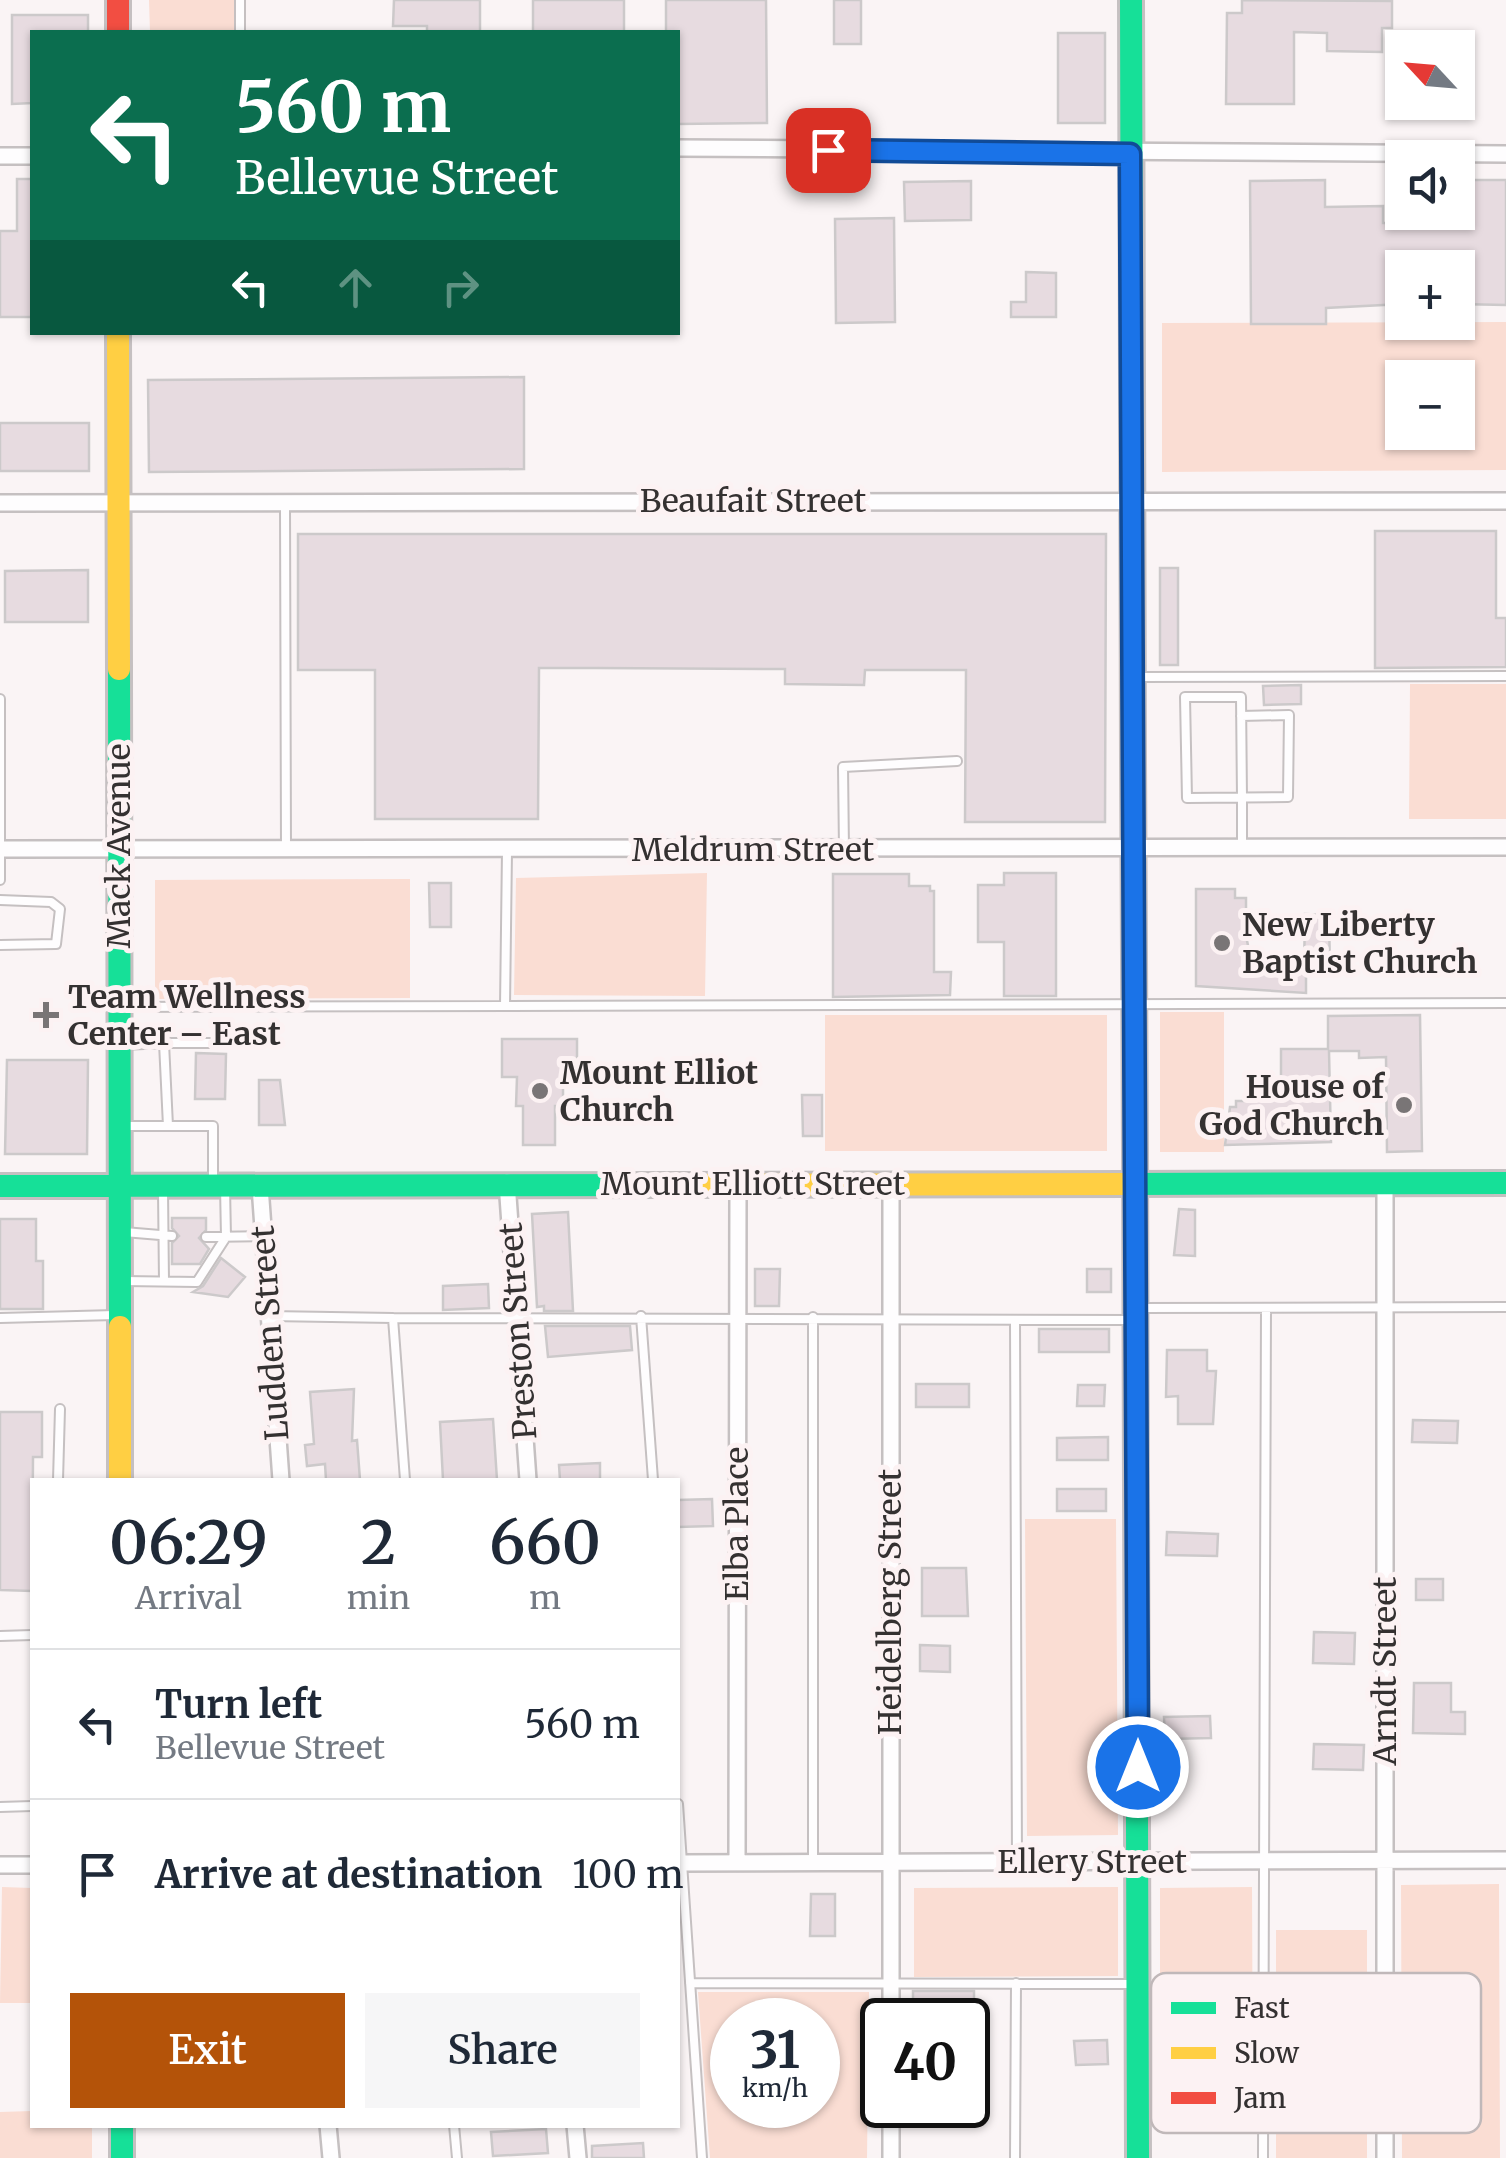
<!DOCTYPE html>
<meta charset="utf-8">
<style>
body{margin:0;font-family:Merriweather,serif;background:#f6f6f7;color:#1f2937;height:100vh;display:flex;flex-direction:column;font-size:38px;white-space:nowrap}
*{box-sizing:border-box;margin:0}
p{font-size:32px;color:#747a83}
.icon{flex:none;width:55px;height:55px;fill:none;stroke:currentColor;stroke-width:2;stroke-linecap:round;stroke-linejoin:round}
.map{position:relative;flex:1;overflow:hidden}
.side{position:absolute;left:30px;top:1478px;width:650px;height:650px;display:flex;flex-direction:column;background:#fff;border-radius:0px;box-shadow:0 2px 8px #0004}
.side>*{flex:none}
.hud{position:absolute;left:30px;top:30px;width:650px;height:305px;border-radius:0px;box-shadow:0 2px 8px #0004;background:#0b6e4f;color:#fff;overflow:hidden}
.needle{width:65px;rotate:296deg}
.buttons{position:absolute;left:1385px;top:30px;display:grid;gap:20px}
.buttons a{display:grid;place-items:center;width:90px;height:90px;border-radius:0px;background:#fff;box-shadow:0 2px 8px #0004;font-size:50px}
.speed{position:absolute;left:710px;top:1998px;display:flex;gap:20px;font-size:50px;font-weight:700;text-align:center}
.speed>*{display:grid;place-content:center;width:130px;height:130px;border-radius:50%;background:#fff;box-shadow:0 2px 8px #0004;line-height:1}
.speed small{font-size:25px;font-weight:400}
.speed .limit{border:5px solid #111;border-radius:15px;background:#fff;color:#111}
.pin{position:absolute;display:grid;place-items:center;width:85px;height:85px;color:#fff;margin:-42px;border-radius:20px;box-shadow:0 5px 15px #0006}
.me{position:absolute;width:110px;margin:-55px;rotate:0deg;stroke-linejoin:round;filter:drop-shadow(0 0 8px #0008)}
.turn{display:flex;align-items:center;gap:35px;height:210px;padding:0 40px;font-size:45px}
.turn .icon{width:130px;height:130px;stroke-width:2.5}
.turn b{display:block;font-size:70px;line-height:85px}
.lanes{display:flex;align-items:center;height:95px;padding:0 40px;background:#0003;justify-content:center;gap:50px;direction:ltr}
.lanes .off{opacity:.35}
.eta{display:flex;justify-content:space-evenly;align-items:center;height:170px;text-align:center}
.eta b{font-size:60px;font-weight:600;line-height:70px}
.action{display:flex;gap:20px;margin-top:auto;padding:20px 40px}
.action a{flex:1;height:115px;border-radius:0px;background:#b45309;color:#fff;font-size:40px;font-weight:600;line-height:115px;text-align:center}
.action a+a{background:#f6f6f7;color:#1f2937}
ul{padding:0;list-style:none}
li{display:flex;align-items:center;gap:30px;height:150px;padding:0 40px;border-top:2px solid #e0e1e3}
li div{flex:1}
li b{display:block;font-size:38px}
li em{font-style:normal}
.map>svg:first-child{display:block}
</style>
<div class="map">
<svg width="1506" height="2158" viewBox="0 0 1506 2158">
<rect width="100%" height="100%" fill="#faf4f5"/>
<!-- green -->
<path fill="#faddd3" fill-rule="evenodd" d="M149 0H235L236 32H150Z
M1506 322V470L1162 472V323ZM1402 378H1458V432H1402Z
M1410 684H1506V819H1409Z
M707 873 705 996 514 995 516 878Z
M410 879V998L155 999V880Z
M1160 1012H1224V1152H1160Z
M825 1015H1107V1151H825Z
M1025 1519H1116L1118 1835 1027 1836Z
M1499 1884 1500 2158H1402L1401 1885Z
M2 1887 32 1888V2003H0Z
M1118 1887V1976L914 1977V1888Z
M1252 1887 1253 2112 1160 2113V1888Z
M1276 1930H1367V2158H1276Z
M698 1992H869L867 2158H710ZM818 2020V2105H732V2020Z
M32 2111V2125H92V2158H0V2112Z"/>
<!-- building -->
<path fill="#e7dbe0" stroke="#ccc9ca" stroke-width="2.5" d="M394 0H480V32H427V26H393Z
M533 0H624V32H533Z
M666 0H766L767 123 678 124V32H666Z
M834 0H861V44H834Z
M1242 0 1392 1V28H1382V52L1327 51V33L1294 32V104H1226L1227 13H1242Z
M12 15H88V32H32V103L12 104Z
M1058 33H1105V123H1058Z
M17 179H32V317H0V231H17Z
M1325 180V207L1383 206V223H1421V212H1458V180H1506V305L1458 304V268H1402V304L1326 308V324H1251L1250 181Z
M971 181V220L905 221 904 182Z
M894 218 895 322 836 323 835 219Z
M1026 272 1056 273V317H1011V302H1026Z
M524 377V469L149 472 148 380Z
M0 423H89V471H0Z
M1375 531H1496V618H1506V667L1375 668Z
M298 534H1106L1105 822H965L966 670H865L864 685 785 684V669L596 668H539L538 819H375V670H298Z
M1160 568H1178V665H1160Z
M88 570V622H5V571Z
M1301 685V704L1264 705 1263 686Z
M1004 873H1056V996H1004V942H978V885H1004Z
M833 874H909V886H930V891H934V972H951L950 995 833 997Z
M429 883H451V927H430Z
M1196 889H1235V898H1246V936L1249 950H1256V969H1304L1305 914 1329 915 1330 971 1306 975V993L1196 986Z
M1420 1015 1422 1151 1387 1152 1386 1057 1359 1058V1051H1329L1331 1142 1225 1145 1230 1107H1236V1101H1254V1084H1281V1049H1328V1016Z
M502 1039H577V1076H563V1106H555V1145H523V1106H516L517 1077H502Z
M196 1053 226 1054 225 1099H195Z
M7 1060H88L87 1154H5Z
M259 1080H280L285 1125H259Z
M802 1095H822V1136H803Z
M1179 1209 1195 1210V1256L1174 1255Z
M568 1212 573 1311H544V1306L537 1307 532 1214Z
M172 1218H206V1230L199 1238 209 1249 200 1264H172V1243L179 1236 172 1228Z
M0 1219H36V1261H43V1309H0Z
M221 1258 245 1277 228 1297 193 1292 203 1286Z
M755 1269H780L779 1306H755Z
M1087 1269H1111V1292H1087Z
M488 1284 489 1308 443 1310V1286Z
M545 1326H630L632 1350 548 1357Z
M1039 1329H1109V1352H1039Z
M1167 1350H1207V1371H1216L1213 1424H1178V1396L1166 1397Z
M916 1384H969V1407H916Z
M1078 1385H1105L1104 1406H1077Z
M354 1389 352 1441 357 1440 360 1480H326L325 1464 307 1466 305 1445 314 1444 310 1392Z
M0 1412H42V1457H33L32 1591 0 1590Z
M493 1419 497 1480H443L440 1422Z
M1413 1420 1458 1421 1457 1443 1412 1442Z
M1108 1437V1460H1057V1438Z
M600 1463V1480H560L559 1465Z
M1057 1489H1106V1511H1057Z
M712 1499 713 1526 678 1527V1500Z
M1167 1532 1218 1534 1217 1556 1166 1555Z
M922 1568H966L968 1616H922Z
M1416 1579H1443V1600H1416Z
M1314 1632 1355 1633 1354 1664 1313 1663Z
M920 1645 950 1646V1672L920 1671Z
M1414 1683H1451V1712H1465V1734L1413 1733Z
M1210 1716 1211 1738 1165 1739 1164 1717Z
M1314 1744 1364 1745 1363 1770 1313 1769Z
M811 1894H835V1936H810Z
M913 1991H974V2009L913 2010Z
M1107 2040 1108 2064 1076 2065 1074 2041Z
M546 2129 548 2153 493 2156 491 2132Z
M643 2143 644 2158H592V2146Z"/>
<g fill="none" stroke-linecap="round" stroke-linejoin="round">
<!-- lane casing -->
<g stroke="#c5c0c1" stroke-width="12">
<path id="lane" d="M240 0V32
M285 504 286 850
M1136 677 1506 676
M0 699V880
M1241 716 1289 715 1288 797 1187 798 1185 697H1241L1242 798V847
M844 850 843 767 957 761
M0 900 51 902 60 909 56 944 0 945
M505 1006 507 851
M124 1007 1506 1003
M124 1045 164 1043
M122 1126H168
M213 1181V1126H168L164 1043H218
M163 1191 164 1281
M124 1232 172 1236
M206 1237 264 1236
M124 1281 197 1282 226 1237 225 1187
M1138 1308 1506 1307
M269 1316 393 1318 405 1480
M641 1316 653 1480
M813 1317V1863
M0 1318 115 1315
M393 1318 1134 1320
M1015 1321 1017 1861
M58 1480 60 1409
M0 1636 32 1635
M678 1804 702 2158
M0 1807 32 1806
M690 1983 1135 1984
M454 2125 457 2158
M1015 2158 1016 1983
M1263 2158 1266 1308"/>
</g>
<!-- street casing -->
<g stroke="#c5c0c1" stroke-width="20">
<path id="street" d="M678 148 1506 154
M0 156H32
M0 503 1506 501
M0 849 1506 847
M507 1182 528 1480
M260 1186 281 1480
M678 1863 1506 1860
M737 1863 738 1185
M0 1865H32
M891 2020V1185
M891 2105V2158
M328 2125 331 2158
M575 2125 578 2158
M1385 2158V1184"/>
</g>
<!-- fast casing -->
<g stroke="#c5c0c1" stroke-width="28">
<path id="fast" d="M1131 0 1133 760
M119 669 120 1327
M1135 1152 1138 2158
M1127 1184 1506 1183
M0 1186 682 1185
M122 2125V2158"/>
</g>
<!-- slow casing -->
<g stroke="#c5c0c1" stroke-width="28">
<path id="slow" d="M118 332 119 669
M1133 760 1135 1152
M682 1185 1127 1184
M120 1327V1480"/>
</g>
<!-- jam casing -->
<g stroke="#c5c0c1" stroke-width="28">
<path id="jam" d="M118 0V32"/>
</g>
<!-- lane -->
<use href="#lane" stroke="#fefdfe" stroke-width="8"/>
<!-- street -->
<use href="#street" stroke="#fefdfe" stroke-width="15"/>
<!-- fast -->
<use href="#fast" stroke="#16e098" stroke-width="22"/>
<!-- slow -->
<use href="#slow" stroke="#ffcf43" stroke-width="22"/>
<!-- jam -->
<use href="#jam" stroke="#f24e42" stroke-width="22"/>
</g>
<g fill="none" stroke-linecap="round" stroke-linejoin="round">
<!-- route casing -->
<g stroke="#114b97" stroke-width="25">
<path id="route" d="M828 150 1130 154 1138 1767"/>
</g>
<!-- route -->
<use href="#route" stroke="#1a73e8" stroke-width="18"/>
</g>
<!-- markers -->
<g fill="#797576" stroke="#fcf2f3" stroke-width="4">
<circle cx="1222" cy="943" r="10"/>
<path d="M41 1000h10v10h10v10h-10v10h-10v-10h-10v-10h10z"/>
<circle cx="540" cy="1091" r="10"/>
<circle cx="1404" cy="1105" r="10"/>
</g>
<g text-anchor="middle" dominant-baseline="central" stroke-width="10" stroke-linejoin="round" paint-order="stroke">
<!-- street labels -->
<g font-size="32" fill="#343131" stroke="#fcf2f3">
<text x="753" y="501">Beaufait Street</text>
<text transform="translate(119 846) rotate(-90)">Mack Avenue</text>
<text x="753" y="850">Meldrum Street</text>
<text x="753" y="1184">Mount Elliott Street</text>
<text transform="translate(518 1331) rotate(-94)">Preston Street</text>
<text transform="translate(270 1333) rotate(-94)">Ludden Street</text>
<text transform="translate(737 1524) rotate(-90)">Elba Place</text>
<text transform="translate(890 1602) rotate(-90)">Heidelberg Street</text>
<text transform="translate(1385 1671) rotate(-90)">Arndt Street</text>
<text x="1092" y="1862">Ellery Street</text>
</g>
<!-- poi labels -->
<g font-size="32" font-weight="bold" fill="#343131" stroke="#fcf2f3" text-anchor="start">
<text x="1242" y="925">New Liberty<tspan x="1242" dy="37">Baptist Church</tspan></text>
<text x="68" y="997">Team Wellness<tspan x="68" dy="37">Center – East</tspan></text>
<text x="560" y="1073">Mount Elliot<tspan x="560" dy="37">Church</tspan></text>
<text x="1384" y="1087" text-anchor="end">House of<tspan x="1384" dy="37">God Church</tspan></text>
</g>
</g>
<!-- legend -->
<rect x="1151" y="1973" width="330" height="160" rx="15" fill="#fcf2f3" stroke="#c0b8b9" stroke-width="2.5"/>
<rect x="1171" y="2002" width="45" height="12" fill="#16e098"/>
<rect x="1171" y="2047" width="45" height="12" fill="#ffcf43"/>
<rect x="1171" y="2092" width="45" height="12" fill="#f24e42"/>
<g font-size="28" fill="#343131">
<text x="1234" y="2018">Fast</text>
<text x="1234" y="2063">Slow</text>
<text x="1234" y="2108">Jam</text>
</g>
</svg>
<div class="buttons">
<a><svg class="needle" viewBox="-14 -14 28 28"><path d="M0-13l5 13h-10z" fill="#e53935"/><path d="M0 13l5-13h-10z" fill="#747a83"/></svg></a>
<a><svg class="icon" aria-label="sound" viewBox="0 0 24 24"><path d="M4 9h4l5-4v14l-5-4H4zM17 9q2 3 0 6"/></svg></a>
<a>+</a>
<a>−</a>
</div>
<div class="speed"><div>31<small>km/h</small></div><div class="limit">40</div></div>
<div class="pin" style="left:828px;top:150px;background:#d93025"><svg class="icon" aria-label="arrive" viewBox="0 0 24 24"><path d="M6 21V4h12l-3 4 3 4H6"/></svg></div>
<svg class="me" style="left:1138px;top:1767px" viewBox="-20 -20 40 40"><circle r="17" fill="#1a73e8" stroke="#fff" stroke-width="3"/><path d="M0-11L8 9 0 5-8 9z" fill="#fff"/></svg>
<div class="hud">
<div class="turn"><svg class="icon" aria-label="left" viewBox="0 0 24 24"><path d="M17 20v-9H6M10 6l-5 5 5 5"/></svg><div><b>560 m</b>Bellevue Street</div></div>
<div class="lanes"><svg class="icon" aria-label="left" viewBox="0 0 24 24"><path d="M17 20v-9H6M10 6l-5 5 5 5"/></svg><svg class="icon off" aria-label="ahead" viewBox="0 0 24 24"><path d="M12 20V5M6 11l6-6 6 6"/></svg><svg class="icon off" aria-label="right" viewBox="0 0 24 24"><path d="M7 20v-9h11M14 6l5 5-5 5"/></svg></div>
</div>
<section class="side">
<div class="eta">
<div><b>06:29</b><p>Arrival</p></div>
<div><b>2</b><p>min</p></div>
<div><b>660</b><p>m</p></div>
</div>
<ul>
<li><svg class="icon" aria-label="left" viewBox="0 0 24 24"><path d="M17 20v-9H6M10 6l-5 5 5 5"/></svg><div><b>Turn left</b><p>Bellevue Street</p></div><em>560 m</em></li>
<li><svg class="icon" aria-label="arrive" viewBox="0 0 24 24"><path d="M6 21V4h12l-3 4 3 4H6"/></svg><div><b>Arrive at destination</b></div><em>100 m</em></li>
</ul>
<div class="action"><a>Exit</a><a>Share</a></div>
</section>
</div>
